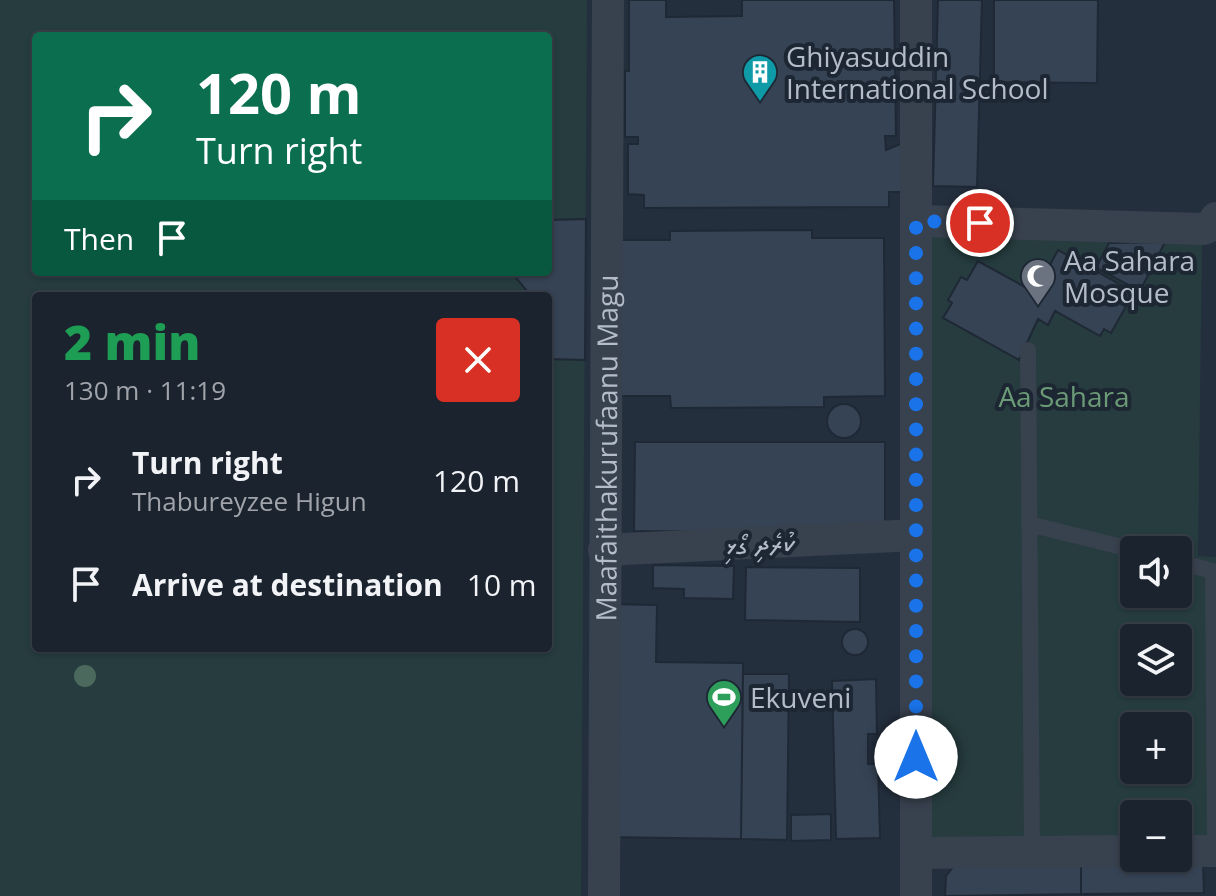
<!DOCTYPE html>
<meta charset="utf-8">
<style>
body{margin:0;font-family:"Open Sans","Noto Sans Thaana",sans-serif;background:#242b36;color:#f1f3f6;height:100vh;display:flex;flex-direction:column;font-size:30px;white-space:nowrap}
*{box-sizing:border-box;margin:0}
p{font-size:26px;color:#a0a4aa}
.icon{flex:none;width:44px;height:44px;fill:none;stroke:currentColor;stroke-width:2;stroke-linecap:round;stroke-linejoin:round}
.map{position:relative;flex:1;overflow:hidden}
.side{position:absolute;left:32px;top:292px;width:520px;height:360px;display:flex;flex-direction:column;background:#1b232e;border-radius:8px;box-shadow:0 2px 6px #0004,0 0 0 2px #39404a}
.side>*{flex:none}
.banner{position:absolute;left:32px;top:32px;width:520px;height:244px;border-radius:8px;box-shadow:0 2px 6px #0004,0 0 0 2px #39404a;background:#0b6e4f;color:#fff;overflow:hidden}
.tools{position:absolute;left:1120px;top:536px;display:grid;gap:16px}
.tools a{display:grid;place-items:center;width:72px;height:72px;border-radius:8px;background:#1b232e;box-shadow:0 2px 6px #0004,0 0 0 2px #39404a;font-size:40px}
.pin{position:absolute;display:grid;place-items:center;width:68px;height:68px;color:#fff;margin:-34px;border:4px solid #fff;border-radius:50%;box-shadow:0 2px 8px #0007}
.me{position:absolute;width:88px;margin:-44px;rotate:0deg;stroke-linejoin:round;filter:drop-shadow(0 0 6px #0008)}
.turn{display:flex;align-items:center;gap:28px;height:168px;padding:0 32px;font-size:36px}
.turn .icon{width:104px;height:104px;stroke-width:2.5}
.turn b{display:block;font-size:56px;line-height:68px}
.then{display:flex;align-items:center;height:76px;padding:0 32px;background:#0003;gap:16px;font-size:30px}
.round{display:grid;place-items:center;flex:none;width:84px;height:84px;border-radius:8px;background:#242b36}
.overview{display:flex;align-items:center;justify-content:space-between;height:136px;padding:0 32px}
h1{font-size:48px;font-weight:800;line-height:60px;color:#1e9e55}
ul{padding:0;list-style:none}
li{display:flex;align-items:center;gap:24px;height:104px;padding:0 32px}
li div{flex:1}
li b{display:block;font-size:30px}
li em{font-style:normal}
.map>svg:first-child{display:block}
</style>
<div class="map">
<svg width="1216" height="896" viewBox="0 0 1216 896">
<rect width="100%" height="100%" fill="#242f3e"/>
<!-- green -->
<path fill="#263c3f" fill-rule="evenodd" d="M0 0H587L581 896H0ZM36 36H548V272H36ZM36 296H548V648H36Z
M928 232 1202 243 1198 556 1216 557V839H1178V814H1134V840L927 841ZM1134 550H1178V594H1134ZM1134 638H1178V682H1134ZM1134 726H1178V770H1134Z"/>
<!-- building -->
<path fill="#364354" stroke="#1f2835" stroke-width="2" d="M629 0H666V17L742 16V0H894L896 136H885L886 150 905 142V192H889V207L644 208V195L628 194V144H638V137H625V71H629Z
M938 0H982L977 187 933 186Z
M994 0H1098L1097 83 994 82Z
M586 219 585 360 548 359V296H535L527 291 511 272H548V220Z
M812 230V238H884L885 396 824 397V407L671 408 670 396H621L620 240H670V231Z
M1165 242 1140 291 1096 268 1109 243Z
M1058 250 1134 292 1111 333 1104 329 1100 336 1055 311 1048 325 1038 319 1019 360 943 318 952 303 948 300 961 277 967 280 978 261 1025 287 1031 275 1042 280Z
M827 421a17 17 0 1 1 34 0a17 17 0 1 1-34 0Z
M635 442H885V532L634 531Z
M653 565 734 566 733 599 684 598V589L653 588Z
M746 567 860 568V622L745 620Z
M607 604 657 605 656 662 743 663 741 839 604 837Z
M842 642a13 13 0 1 1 26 0a13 13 0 1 1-26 0Z
M743 674H789L787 840 741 839Z
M876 679 877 734H868V764H878L880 838 836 839 832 681Z
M831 814V840L791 841V815Z
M958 861 1081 862V894L945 896 946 876Z
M1081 862H1203L1204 893 1081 894Z"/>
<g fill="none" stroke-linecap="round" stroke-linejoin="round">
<!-- service -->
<path stroke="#38414e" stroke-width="16" d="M1028 350 1032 850
M1029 524 1134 550
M1178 562 1213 571 1215 851"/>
<!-- minor -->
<g stroke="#38414e" stroke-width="32">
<path d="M916 0V896"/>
<path d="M916 221 1204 229 1212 225 1216 218"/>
<path d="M604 550 916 535"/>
<path d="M1178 851H1216"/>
<path d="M916 853 1134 851"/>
<path id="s1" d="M604 896 608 0"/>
</g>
</g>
<!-- trees -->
<circle fill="#4b6a5d" cx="85" cy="676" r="11"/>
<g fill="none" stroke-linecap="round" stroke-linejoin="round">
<!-- route -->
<path stroke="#1a73e8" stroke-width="14" stroke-dasharray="0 25.2" d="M916 757V221L980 223"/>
</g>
<!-- icons -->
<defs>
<g id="building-pin" transform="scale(1.8)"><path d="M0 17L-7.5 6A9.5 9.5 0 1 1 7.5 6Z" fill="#0f9aa8" stroke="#1d2633"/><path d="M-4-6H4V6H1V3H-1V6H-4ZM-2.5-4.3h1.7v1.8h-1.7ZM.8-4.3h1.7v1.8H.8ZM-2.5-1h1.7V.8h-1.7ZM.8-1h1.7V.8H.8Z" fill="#fff"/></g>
<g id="mosque-pin" transform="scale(1.8)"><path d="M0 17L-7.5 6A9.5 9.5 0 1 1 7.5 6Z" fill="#6b7280" stroke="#1d2633"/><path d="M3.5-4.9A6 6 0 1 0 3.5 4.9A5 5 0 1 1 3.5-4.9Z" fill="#fff"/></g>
<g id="stadium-pin" transform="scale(1.8)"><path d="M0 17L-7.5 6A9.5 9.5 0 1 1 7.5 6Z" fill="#2e9e5b" stroke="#1d2633"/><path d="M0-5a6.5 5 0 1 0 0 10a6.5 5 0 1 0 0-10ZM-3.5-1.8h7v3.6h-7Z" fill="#fff"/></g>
</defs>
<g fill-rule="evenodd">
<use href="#building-pin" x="760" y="72"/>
<use href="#mosque-pin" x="1038" y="276"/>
<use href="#stadium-pin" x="724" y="697"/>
</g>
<g text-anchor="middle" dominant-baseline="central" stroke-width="8" stroke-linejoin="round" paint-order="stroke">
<!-- poi labels -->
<g font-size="28" fill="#b4bcc9" stroke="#1d2633" text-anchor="start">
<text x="786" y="56">Ghiyasuddin<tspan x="786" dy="32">International School</tspan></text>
<text x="1064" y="260">Aa Sahara<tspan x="1064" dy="32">Mosque</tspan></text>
<text x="750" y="697">Ekuveni</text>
</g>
<!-- park labels -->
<g font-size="28" fill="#6b9a76" stroke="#1d2633">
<text x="1064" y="396">Aa Sahara</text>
</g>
<!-- street labels -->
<g font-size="28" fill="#b4bcc9" stroke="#1d2633">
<text stroke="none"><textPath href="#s1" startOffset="448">Maafaithakurufaanu Magu</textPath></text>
<text transform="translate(760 543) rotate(-3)">ކުރެދި ގޯޅި</text>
</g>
</g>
</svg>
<div class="tools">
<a><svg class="icon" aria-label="sound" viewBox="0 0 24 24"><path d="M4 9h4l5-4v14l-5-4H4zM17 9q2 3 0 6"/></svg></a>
<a><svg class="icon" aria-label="layers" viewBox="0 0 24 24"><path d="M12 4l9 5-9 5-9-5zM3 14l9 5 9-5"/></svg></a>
<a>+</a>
<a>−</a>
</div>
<div class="pin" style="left:980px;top:223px;background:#d93025"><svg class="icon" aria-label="arrive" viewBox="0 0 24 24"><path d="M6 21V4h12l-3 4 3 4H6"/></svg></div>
<svg class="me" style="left:916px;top:757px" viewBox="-20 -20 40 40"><circle r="19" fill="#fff"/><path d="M0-13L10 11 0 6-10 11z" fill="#1a73e8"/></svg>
<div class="banner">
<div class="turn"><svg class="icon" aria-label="right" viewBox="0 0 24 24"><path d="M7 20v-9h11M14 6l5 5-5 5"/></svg><div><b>120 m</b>Turn right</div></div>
<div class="then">Then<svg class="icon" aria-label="arrive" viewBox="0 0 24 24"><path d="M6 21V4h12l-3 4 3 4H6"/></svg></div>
</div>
<section class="side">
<div class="overview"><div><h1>2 min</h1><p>130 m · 11:19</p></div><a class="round" style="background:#d93025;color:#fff"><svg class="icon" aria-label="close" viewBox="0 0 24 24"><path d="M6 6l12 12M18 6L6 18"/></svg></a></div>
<ul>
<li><svg class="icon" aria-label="right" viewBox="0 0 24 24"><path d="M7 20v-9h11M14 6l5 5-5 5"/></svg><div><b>Turn right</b><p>Thabureyzee Higun</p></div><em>120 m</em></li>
<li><svg class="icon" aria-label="arrive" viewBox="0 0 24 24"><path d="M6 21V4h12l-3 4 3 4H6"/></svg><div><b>Arrive at destination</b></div><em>10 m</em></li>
</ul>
</section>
</div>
